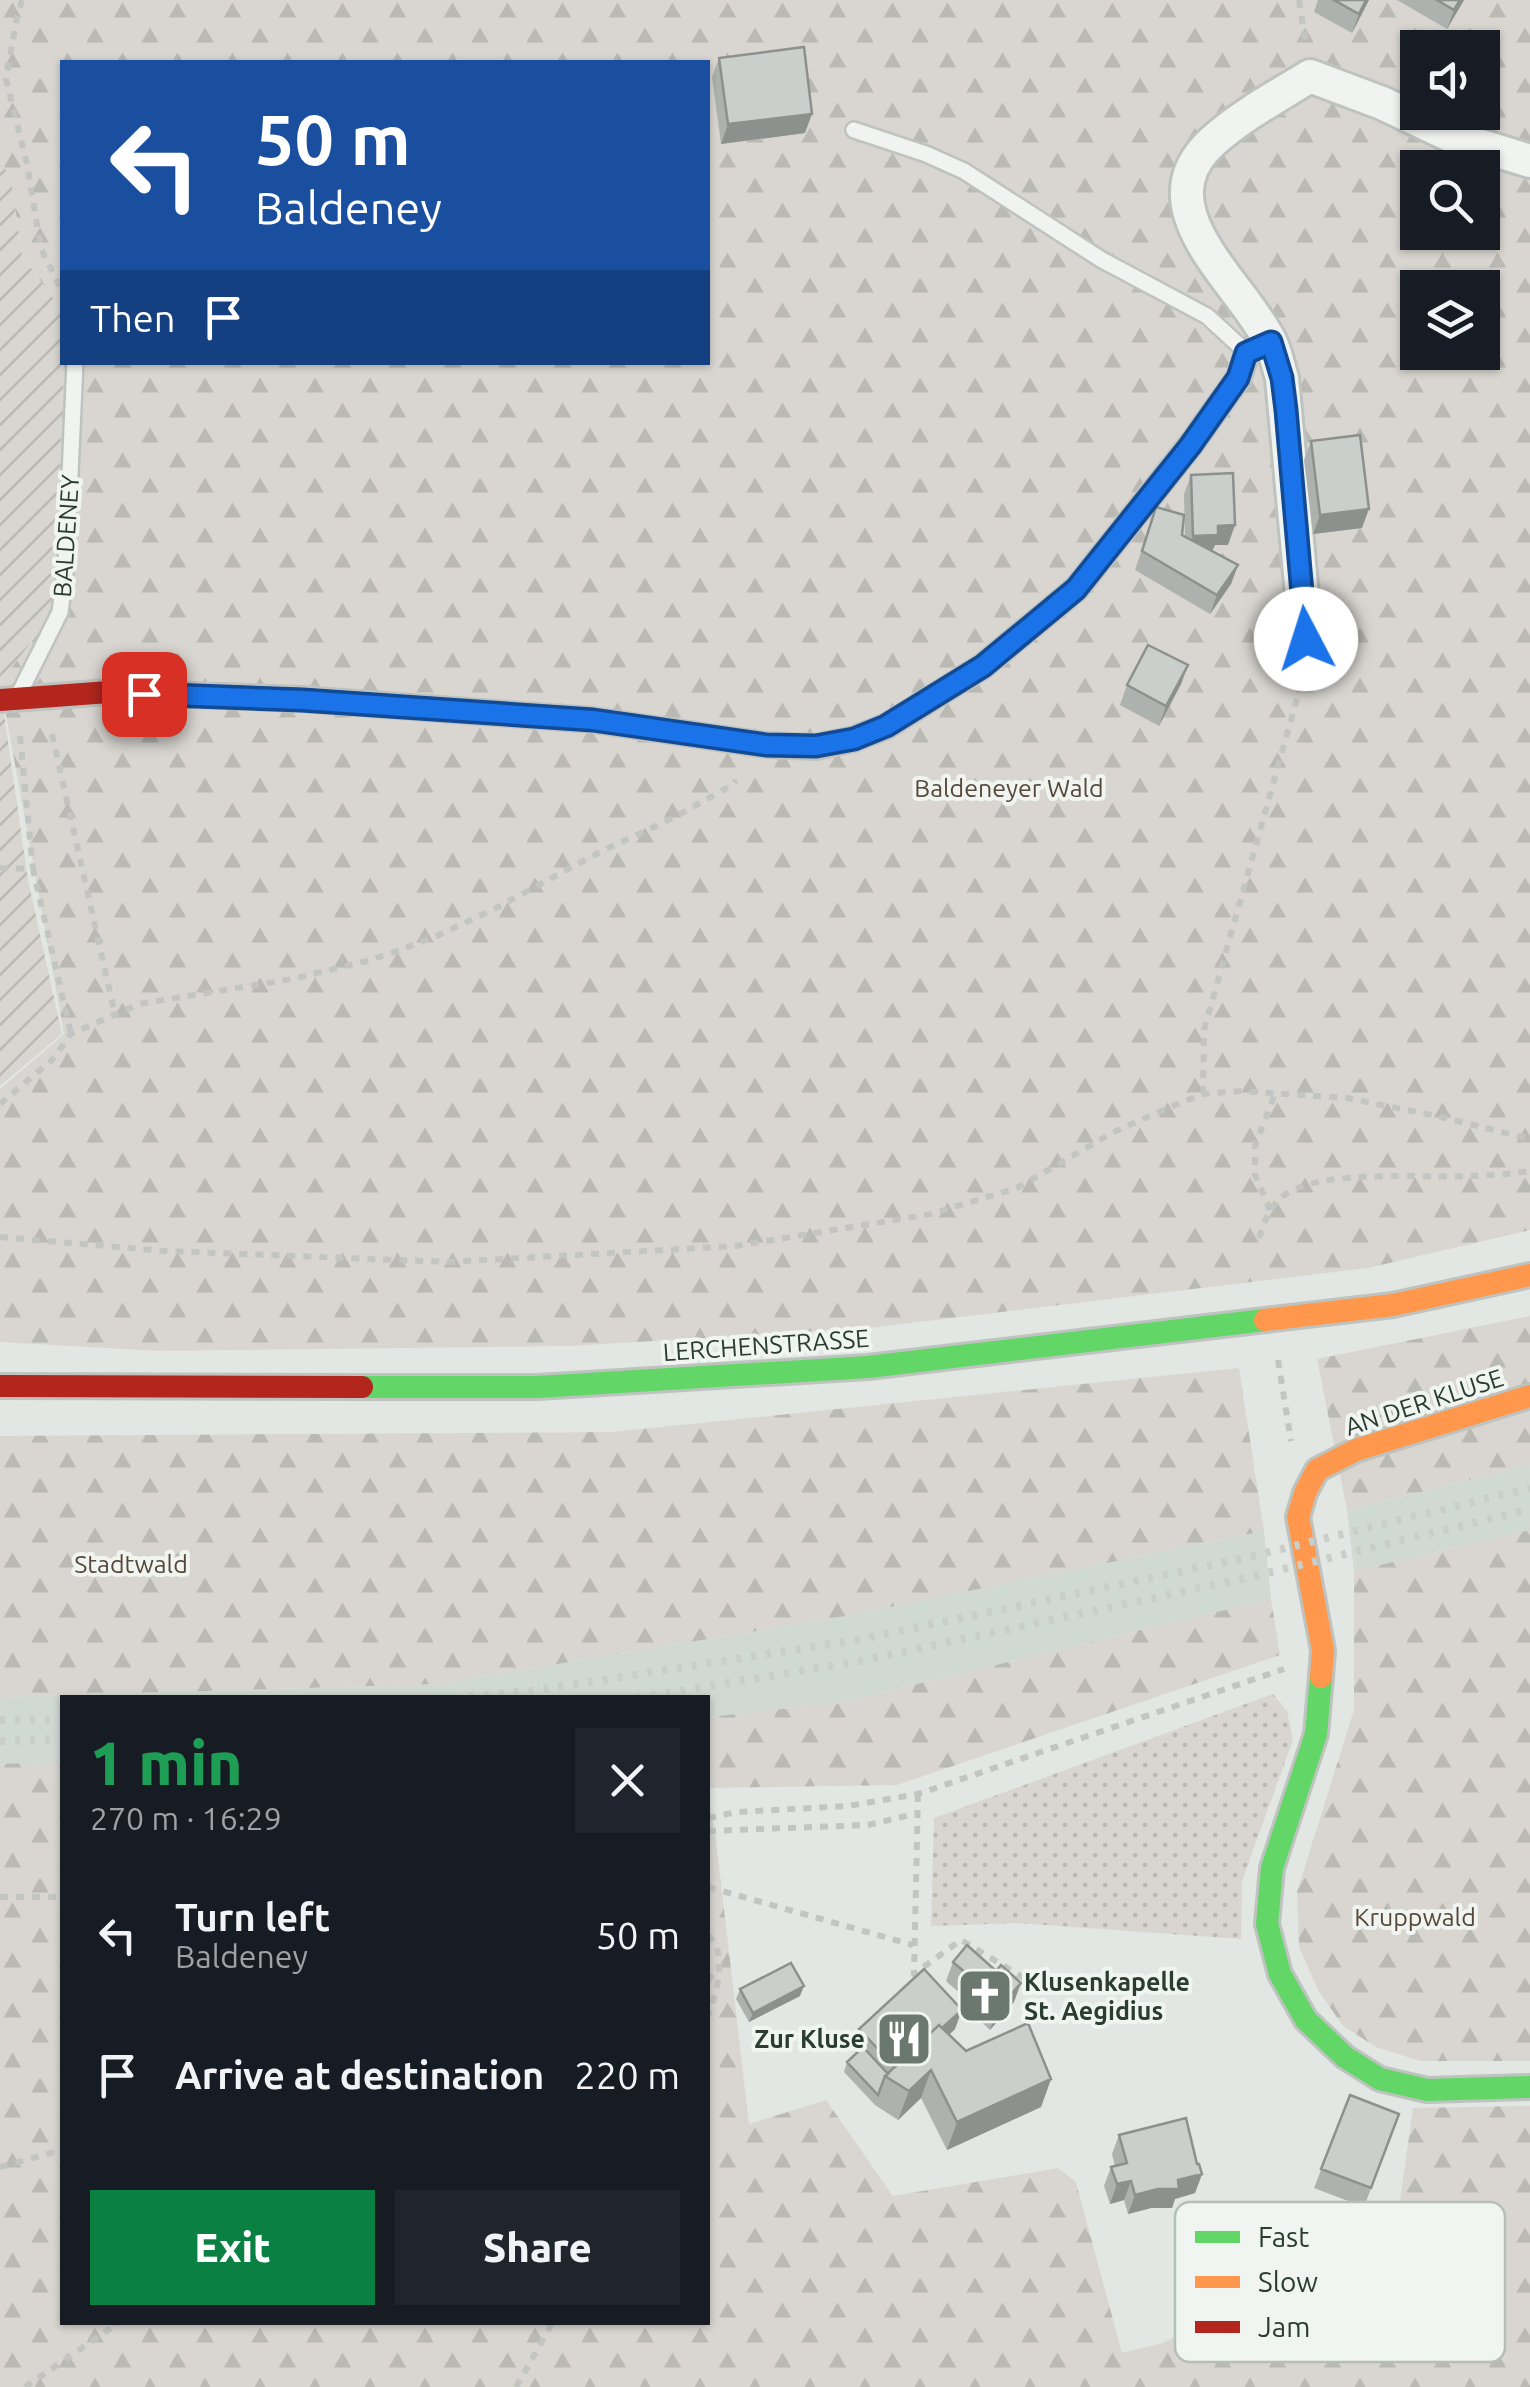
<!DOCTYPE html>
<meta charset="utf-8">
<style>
body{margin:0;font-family:Ubuntu,sans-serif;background:#20242c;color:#f1f3f6;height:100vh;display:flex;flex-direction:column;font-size:38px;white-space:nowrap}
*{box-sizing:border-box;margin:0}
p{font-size:32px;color:#9ea1a6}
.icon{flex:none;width:55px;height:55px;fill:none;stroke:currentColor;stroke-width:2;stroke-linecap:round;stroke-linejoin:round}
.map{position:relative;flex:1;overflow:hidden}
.details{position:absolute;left:60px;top:1695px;width:650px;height:630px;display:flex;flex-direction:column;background:#171b24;border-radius:0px;box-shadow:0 2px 8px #0004}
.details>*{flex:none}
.guide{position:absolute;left:60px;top:60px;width:650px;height:305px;border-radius:0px;box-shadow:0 2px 8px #0004;background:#1a4fa0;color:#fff;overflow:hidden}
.fabs{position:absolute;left:1400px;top:30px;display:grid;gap:20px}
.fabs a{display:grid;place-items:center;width:100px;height:100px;border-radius:0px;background:#171b24;box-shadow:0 2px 8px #0004;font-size:50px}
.pin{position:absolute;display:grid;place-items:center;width:85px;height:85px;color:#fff;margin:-42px;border-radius:20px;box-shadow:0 5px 15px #0006}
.me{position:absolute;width:110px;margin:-55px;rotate:355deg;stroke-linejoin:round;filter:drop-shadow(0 0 8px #0008)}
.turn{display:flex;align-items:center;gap:35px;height:210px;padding:0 30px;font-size:45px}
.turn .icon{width:130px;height:130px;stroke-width:2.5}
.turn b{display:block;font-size:70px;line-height:85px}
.then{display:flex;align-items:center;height:95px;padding:0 30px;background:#0003;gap:20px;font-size:38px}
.round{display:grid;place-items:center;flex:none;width:105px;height:105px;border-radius:0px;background:#20242c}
.summary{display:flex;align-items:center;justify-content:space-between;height:170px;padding:0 30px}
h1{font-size:60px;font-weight:800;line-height:75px;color:#1e9e55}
.cta{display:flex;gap:20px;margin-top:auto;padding:20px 30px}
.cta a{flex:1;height:115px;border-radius:0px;background:#0b8043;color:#fff;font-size:40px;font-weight:800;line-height:115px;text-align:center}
.cta a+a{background:#20242c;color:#f1f3f6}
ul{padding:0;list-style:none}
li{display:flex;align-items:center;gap:30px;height:140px;padding:0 30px}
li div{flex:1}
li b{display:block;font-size:38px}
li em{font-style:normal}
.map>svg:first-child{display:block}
</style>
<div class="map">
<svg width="1530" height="2387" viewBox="0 0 1530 2387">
<defs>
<pattern id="grass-dots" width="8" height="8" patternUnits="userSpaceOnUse" patternTransform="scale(2.5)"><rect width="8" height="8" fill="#d9d6d1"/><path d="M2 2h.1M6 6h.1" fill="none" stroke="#bab9b4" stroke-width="1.8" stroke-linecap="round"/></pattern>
<pattern id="forest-firs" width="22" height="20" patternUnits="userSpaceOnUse" patternTransform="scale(2.5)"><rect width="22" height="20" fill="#d9d6d1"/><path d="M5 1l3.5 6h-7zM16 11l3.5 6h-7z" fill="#bab9b4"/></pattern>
<pattern id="garden-furrows" width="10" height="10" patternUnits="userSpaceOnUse" patternTransform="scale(2.5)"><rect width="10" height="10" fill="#d9d6d1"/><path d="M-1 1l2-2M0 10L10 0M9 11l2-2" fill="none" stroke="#bab9b4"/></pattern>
</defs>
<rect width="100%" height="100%" fill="#e2e7e3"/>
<!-- built -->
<path fill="#d1d9d3" d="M1530 1465V1530L1354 1571 1347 1510Z
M1264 1531 1271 1599 837 1703 708 1717V1698H62V1762L0 1764V1697L437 1684 846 1616Z"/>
<!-- grass -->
<path fill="url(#grass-dots)" d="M1273 1694 1287 1711 1293 1740 1242 1881 1241 1939 1017 1923 931 1926 934 1818Z"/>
<!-- forest -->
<path fill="url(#forest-firs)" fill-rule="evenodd" d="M0 0H1530V1230L1368 1268 869 1328 571 1346 159 1351 0 1342V1089L64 1034 0 682 53 614 64 363 708 362V62H62V330V310L22 256 11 179 0 160ZM1418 48H1482V112H1418ZM1418 168H1482V232H1418ZM1418 288H1482V352H1418Z
M1530 1316V1465L1347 1510 1317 1359Z
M1239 1368 1264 1531 846 1616 437 1684 0 1697V1436L612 1432Z
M1530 1530V2061H1420L1376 2047 1343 2026 1318 1990 1299 1947 1297 1892 1354 1710V1571Z
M1271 1599 1280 1655 897 1785 708 1788V1717L837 1703Z
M62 1762V2322H708V1797L716 1840 749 2124 826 2100 893 2196 1058 2168 1076 2182 1122 2353 1163 2343 1398 2215 1413 2108 1530 2106V2387H0V1764Z"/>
<!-- garden -->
<path fill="url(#garden-furrows)" d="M0 160 11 179 22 256 62 310 64 370 53 614 0 682Z
M0 714H4L28 880 62 1034 0 1086Z"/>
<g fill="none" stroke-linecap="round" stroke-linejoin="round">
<!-- lane casing -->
<g stroke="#bfc3c0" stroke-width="20">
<path id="lane" d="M854 130 926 154 964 171 1102 260 1207 316 1244 350
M20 692 60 612 66 565 75 362"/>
</g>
<!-- street casing -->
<g stroke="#bfc3c0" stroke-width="38">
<path id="street" d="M1306 639 1282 378C1278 366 1276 352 1270 341 1240 281 1140 207 1213 141 1242 115 1278 96 1310 76L1382 103 1456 138 1530 161"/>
</g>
<!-- fast casing -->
<g stroke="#bfc3c0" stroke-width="28">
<path id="fast" d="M1192 443 1239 377 1247 353 1271 342
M362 1387H537L868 1367 1265 1320
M1321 1677 1316 1734 1272 1868 1267 1924 1280 1974 1306 2020 1345 2057 1380 2079 1427 2090 1530 2087"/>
</g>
<!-- slow casing -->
<g stroke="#bfc3c0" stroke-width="28">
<path id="slow" d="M509 714 593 720 766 745 816 747 854 739 887 726 983 666 1076 589 1192 443
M1265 1320 1393 1305 1530 1275
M1321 1677 1323 1650 1298 1517 1305 1493 1317 1470 1356 1450 1530 1396"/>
</g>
<!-- jam casing -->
<g stroke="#bfc3c0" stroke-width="28">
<path id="jam" d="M0 700 109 692 302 699 509 714
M0 1386 362 1387"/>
</g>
<!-- path -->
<path stroke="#c2c5c2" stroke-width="6" stroke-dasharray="8 8" stroke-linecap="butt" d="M22 0 17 17 6 79 27 164 41 249 62 291
M1299 0 1306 45
M52 734 115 1015
M20 736 33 869
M0 868 33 869 71 1034
M1203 1094 1204 1030 1304 674
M0 1104 52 1060 71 1034 139 1004 292 979 367 961 400 950 439 935 498 907 598 853 675 817 732 785 736 780
M1270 1210 1255 1175V1146L1276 1091
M0 1237 165 1251 449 1262 736 1246 931 1214 1017 1188 1112 1133 1170 1107 1203 1094 1241 1091 1347 1098 1437 1116 1530 1139
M1259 1238C1265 1221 1270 1204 1286 1194 1323 1169 1423 1178 1469 1176 1489 1176 1510 1174 1530 1171
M1278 1360 1291 1441
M918 1794 914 1974 961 1940 1034 1984
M708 1818 737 1812 848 1806 918 1794 1284 1669
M708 1831 868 1825 918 1813
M708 1887 913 1945
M0 1897H62
M708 1935C711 1939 716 1943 717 1948 723 1967 716 1998 708 2015
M708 1981 718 1967
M0 2167 62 2150
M25 2387 120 2322
M516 2387 553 2322"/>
<!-- lane -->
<use href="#lane" stroke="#f1f3f1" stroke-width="15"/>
<!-- street -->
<use href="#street" stroke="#f1f3f1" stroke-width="32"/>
<!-- fast -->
<use href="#fast" stroke="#63d668" stroke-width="22"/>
<!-- slow -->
<use href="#slow" stroke="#ff974d" stroke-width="22"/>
<!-- jam -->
<use href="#jam" stroke="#b3261e" stroke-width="22"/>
<!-- rail -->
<path stroke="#cacecb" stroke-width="8" stroke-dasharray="5 10" stroke-linecap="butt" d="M454 1698 545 1689 862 1639 1249 1557 1530 1488
M636 1698 866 1660 1255 1576 1530 1509
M0 1720 62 1719
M0 1741 62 1739"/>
</g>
<!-- wall -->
<path fill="#aeb2af" d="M1318 0H1369L1352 33 1314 12Z
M1397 0H1464L1447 29Z
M719 58 805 133 721 144 712 77Z
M1311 441 1362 528 1313 534 1304 460Z
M1191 475 1228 545H1215L1212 551 1238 565 1231 584 1210 614 1135 570 1156 507 1182 535 1185 537 1184 494Z
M1188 665 1181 684 1159 726 1120 705 1127 685Z
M953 1962 1014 2002 990 2030 970 2011 973 2005 946 1981Z
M740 1989 800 1996 749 2022 736 1999Z
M859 2029H955L949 2035 966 2051 1051 2079 1041 2107 947 2150 921 2098 898 2120 875 2105 844 2072 847 2062 857 2053 852 2049Z
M1350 2095 1399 2114 1364 2207 1314 2188Z
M1119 2135 1197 2164 1202 2174 1195 2193 1175 2199 1172 2208H1151L1128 2214 1124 2200 1110 2204 1104 2186 1111 2167 1115 2166 1112 2154Z"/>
<!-- shaded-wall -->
<path fill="#8d918e" d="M1366 0H1369L1352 33 1359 14Z
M1460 0H1464L1447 29 1454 10Z
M812 114 805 133 721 144 728 124Z
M1369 509 1362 528 1313 534 1320 515Z
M1235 525 1228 545H1215L1211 554 1186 555 1193 536 1218 526Z
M1238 565 1231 584 1210 614 1217 595Z
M1188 665 1181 684 1159 726 1166 706Z
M1021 1983 1014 2002 990 2030 997 2010Z
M804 1986 800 1996 749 2022 753 2013Z
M962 2010 955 2029 897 2084V2070Z
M931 2070 921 2098 898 2120 909 2091Z
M1051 2079 1041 2107 947 2150 957 2122Z
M1202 2174 1195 2193 1175 2199 1172 2208H1151L1128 2214 1135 2195Z
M1131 2181 1124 2200 1110 2204 1117 2184Z"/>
<!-- building -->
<path fill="#cacfcb" stroke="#8d918e" stroke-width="2.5" d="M1334 0H1366L1359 14Z
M1437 0H1460L1454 10Z
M804 47 812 114 728 124 719 58Z
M1360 435 1369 509 1320 515 1311 441Z
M1233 473 1235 525 1218 526V535L1193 536 1191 475Z
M1156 507 1184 515 1182 535 1238 565 1217 595 1142 551Z
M1148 645 1188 665 1166 706 1127 685Z
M967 1945 996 1971 1001 1965 1021 1983 997 2010 977 1992 982 1987 953 1962Z
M791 1963 804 1986 753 2013 740 1989Z
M924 1969 962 2010 942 2028 939 2025 895 2067 859 2029Z
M1028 2023 1051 2079 957 2122 931 2070 909 2091 885 2076 939 2025 966 2051Z
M863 2047 888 2074 885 2076 878 2095 847 2062Z
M1350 2095 1399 2114 1371 2188 1321 2169Z
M1186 2118 1197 2164H1199L1202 2174 1178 2180 1179 2189H1158L1135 2195 1131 2181 1117 2184 1111 2167 1127 2163 1119 2135Z"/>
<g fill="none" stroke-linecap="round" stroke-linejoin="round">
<!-- route casing -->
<g stroke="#114b97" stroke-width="25">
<path id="route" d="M144 694 302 700 593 720 766 745 816 746 854 739 886 726 983 666 1076 589 1190 446 1238 378 1246 353 1271 342 1282 378 1286 410 1306 639"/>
</g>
<!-- route -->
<use href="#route" stroke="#1a73e8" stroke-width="18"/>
</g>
<!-- icons -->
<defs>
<g id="church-square" transform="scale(2.875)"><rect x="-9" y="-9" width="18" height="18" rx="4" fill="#6b786f" stroke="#f0f5f1"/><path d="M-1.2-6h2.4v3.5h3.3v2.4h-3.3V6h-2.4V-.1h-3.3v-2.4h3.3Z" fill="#fff"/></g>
<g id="restaurant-square" transform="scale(2.875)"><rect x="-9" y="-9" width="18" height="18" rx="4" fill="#6b786f" stroke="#f0f5f1"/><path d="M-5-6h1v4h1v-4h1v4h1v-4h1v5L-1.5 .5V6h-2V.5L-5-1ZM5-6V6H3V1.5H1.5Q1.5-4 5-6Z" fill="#fff"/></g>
</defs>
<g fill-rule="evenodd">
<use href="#church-square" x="985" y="1996"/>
<use href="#restaurant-square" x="904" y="2039"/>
</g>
<g text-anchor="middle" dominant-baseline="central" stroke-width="8" stroke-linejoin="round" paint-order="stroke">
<!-- street labels -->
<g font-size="25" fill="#2b3d30" stroke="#f0f5f1">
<text transform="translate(66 536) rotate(-86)">BALDENEY</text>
<text transform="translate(766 1345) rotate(-4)">LERCHENSTRASSE</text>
<text transform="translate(1424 1402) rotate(-18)">AN DER KLUSE</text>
</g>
<!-- park labels -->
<g font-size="25" fill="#57483a" stroke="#f0f5f1">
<text x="1009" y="788">Baldeneyer Wald</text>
<text x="131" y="1564">Stadtwald</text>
<text x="1415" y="1917">Kruppwald</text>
</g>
<!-- poi labels -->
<g font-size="25" font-weight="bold" fill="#2b3d30" stroke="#f0f5f1" text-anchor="start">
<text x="1024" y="1982">Klusenkapelle<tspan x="1024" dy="29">St. Aegidius</tspan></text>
<text x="865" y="2039" text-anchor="end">Zur Kluse</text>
</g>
</g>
<!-- legend -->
<rect x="1175" y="2202" width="330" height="160" rx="15" fill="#f0f5f1" stroke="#b5beb7" stroke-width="2.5"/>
<rect x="1195" y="2231" width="45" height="12" fill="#63d668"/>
<rect x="1195" y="2276" width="45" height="12" fill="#ff974d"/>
<rect x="1195" y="2321" width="45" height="12" fill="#b3261e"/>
<g font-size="28" fill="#2b3d30">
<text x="1258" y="2247">Fast</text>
<text x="1258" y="2292">Slow</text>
<text x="1258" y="2337">Jam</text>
</g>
</svg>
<div class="fabs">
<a><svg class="icon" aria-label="sound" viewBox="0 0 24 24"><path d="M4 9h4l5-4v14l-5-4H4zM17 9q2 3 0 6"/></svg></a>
<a><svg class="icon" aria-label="search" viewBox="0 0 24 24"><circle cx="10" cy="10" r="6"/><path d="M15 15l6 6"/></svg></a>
<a><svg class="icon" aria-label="layers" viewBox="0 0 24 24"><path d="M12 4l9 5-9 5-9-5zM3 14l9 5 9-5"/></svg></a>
</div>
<div class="pin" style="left:144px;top:694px;background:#d93025"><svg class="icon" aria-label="arrive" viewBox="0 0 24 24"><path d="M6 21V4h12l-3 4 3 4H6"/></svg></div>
<svg class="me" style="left:1306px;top:639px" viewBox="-20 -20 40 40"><circle r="19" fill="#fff"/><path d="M0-13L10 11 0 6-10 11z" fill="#1a73e8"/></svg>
<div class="guide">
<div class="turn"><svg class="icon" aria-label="left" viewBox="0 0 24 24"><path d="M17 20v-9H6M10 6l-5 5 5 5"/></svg><div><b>50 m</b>Baldeney</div></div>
<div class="then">Then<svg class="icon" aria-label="arrive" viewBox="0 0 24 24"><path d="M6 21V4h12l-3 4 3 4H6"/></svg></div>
</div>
<section class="details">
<div class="summary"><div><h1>1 min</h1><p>270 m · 16:29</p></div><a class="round"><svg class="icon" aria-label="close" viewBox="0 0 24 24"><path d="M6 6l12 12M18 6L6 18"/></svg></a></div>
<ul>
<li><svg class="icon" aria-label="left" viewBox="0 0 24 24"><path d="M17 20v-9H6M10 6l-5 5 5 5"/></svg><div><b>Turn left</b><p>Baldeney</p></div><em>50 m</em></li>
<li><svg class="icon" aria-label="arrive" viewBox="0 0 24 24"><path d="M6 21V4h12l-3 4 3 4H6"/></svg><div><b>Arrive at destination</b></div><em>220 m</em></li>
</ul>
<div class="cta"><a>Exit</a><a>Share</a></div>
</section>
</div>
